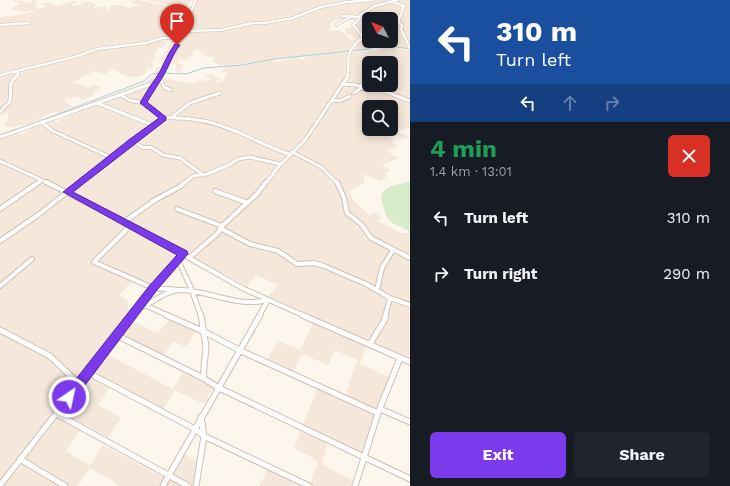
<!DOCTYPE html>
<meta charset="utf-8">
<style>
body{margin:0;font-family:"Work Sans",sans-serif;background:#20242c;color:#f1f3f6;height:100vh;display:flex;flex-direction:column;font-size:15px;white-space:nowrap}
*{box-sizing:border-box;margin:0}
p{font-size:13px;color:#9ea1a6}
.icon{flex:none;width:22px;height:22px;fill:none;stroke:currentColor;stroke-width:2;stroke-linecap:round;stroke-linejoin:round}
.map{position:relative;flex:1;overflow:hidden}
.details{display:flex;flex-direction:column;background:#171b24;width:320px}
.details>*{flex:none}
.banner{background:#1a4fa0;color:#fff;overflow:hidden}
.needle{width:26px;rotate:312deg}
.controls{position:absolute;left:362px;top:12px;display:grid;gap:8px}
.controls a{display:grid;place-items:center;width:36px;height:36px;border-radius:6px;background:#171b24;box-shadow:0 2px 10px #0003;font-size:20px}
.pin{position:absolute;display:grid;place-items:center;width:34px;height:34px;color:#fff;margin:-41px -17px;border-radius:50% 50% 50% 0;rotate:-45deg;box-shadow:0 0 4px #0007}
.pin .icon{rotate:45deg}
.me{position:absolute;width:44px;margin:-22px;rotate:34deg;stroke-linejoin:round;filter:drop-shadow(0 0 3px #0008)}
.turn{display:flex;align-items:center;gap:14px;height:84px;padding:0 20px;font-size:18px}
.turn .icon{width:52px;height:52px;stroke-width:2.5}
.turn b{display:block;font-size:28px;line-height:34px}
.lanes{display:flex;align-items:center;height:38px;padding:0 20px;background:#0003;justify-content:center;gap:20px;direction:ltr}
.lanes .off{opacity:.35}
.round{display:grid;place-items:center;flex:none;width:42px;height:42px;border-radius:6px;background:#20242c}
.summary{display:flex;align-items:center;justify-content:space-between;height:68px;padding:0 20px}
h1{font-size:24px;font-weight:700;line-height:30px;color:#1e9e55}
.button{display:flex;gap:8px;margin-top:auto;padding:8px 20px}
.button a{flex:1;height:46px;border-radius:6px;background:#7c3aed;color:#fff;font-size:16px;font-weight:700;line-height:46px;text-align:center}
.button a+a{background:#20242c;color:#f1f3f6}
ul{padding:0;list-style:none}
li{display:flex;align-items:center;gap:12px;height:56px;padding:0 20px}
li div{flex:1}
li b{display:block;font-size:15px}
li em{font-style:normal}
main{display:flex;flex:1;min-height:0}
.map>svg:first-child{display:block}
</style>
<main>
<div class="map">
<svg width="410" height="486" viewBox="0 0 410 486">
<rect width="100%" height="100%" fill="#fdf6ec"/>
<!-- residential -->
<path fill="#f5e8da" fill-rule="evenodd" d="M15 0 24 1 25 3H22L23 4 30 3 33 0H38L35 2 38 4 34 5 38 9 46 6 41 4 46 2 56 6 74 1H77L72 5 73 6 82 5 84 2H90L96 5 93 8 97 9 99 8 97 7 107 6V10H109L111 5H120L130 8 133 6H138L139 5 131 2 137 0 171 7 173 6 146 0H191L185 12 170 28 173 30 170 36 168 37 169 41 164 47 158 48 153 57 156 58 150 63 154 64 152 68H148L144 75 137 77 125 76 113 69 105 74 94 71 74 82 88 88 96 85 101 87 92 93 95 95 84 100 74 96 70 99 67 98 64 100 72 107 57 113 54 112 29 124 8 128 4 123 8 121V113H2L0 116V18L4 16 10 17 35 11 34 10 25 12 20 10 17 11 11 8 20 4 17 2H13Z
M196 0H410V49L398 47 388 41H391V19H369V41L387 42 384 44 372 42 369 45H363L371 48 370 49 326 53 241 64 220 65 212 61V60L215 59 212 56 206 57 198 50 192 52 194 56 191 55 187 60 178 59 177 64H183L180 73 176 72V64L160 61 177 33 176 32 189 9 192 8ZM358 18H363L352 25 354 27 347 28 345 32 357 40 349 39 346 34 338 30 329 31 331 28 329 25 336 19 357 20Z
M385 46 398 49 410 50V129L407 127 404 130 400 129 397 132 409 137 403 139 392 133 388 136 394 139 391 142 398 146 387 151 398 158 382 165 390 170 384 174 387 176 381 181 364 174V183L349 191 353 200 370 216 376 213 382 218 378 221 401 233H410V358L368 341 360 363 390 378 361 454 329 439 322 464 354 481 352 486H309L318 461 294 448 318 387 344 400 357 360 335 350 328 365 302 354 293 372 267 360 278 341 300 350 316 317 269 296 278 285 256 275 247 286 182 251 148 286 133 280 119 295 127 300 129 314 126 318 158 333 172 317 196 331 186 347 173 341 164 355 115 332 101 351 173 389 183 373 213 387 204 404 175 390 163 410 113 382 98 405 121 418 108 437 84 424 66 451 90 466 103 445 170 481 184 454 197 461 196 486H121L90 468 77 486H0V138L17 132 22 134 40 124 53 120 57 122 72 113 70 110 75 108 79 110 88 106 86 104 146 82 152 77 157 67 162 68 159 76 164 78 193 84 200 80 207 81 211 79 205 76 210 74 221 79 215 82 218 83 225 79 224 76 228 75 227 72H222V70L226 68 223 66 245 65 272 60 276 62 297 57 300 60 306 59 305 56 333 53 379 51 378 49ZM369 63H391V85H369ZM369 107H391V129H369Z
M268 469 300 486H259Z"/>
<!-- green -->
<path fill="#d8ecc9" d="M410 181V232C403 226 391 226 387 217 385 214 385 209 383 205 381 200 380 195 384 191 390 184 402 185 410 181Z"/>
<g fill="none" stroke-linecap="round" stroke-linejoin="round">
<!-- stream -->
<path stroke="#a5d3da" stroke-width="1" d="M386 41 390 45
M352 51 370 49 378 44 410 49
M162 73 186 74 204 68 241 65 275 59 349 51
M32 124 144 81 152 74 160 73
M11 131 27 126"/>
<!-- street-far3 casing -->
<g stroke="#d1beb0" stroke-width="3.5">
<path id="street-far3" d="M392 2 404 6 398 22 402 25 401 29 410 48
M342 16 359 17
M0 25 29 23
M336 25 350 17
M367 70 369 71
M0 75 74 57 97 49 146 43 162 38H173L185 31 221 30 253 23H265L293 18 321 7 347 2 373 0
M159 78 160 80
M13 80 18 75V71
M157 80 170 54 181 37 196 0
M346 80C351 71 346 61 350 52 353 46 358 41 363 37L353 25 358 21 360 15 375 6 397 0"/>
</g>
<!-- street-far2 casing -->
<g stroke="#d1beb0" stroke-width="4.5">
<path id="street-far2" d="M160 79 165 88 171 90
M343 84 356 85 367 90H381L410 101
M359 86 369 81
M354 93 361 88
M121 95 129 100 144 103
M331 101 342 100 350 96
M97 103 155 126
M0 112 10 101 11 83 14 79
M172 117 190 103 220 93
M163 118C188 117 212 121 235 131 254 139 270 148 289 154
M41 122 53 131 112 158
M0 137 154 83
M132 141 142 147 152 148 163 155 180 158 203 175
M292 152 321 167 337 183
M0 161 48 183
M38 183 41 181
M79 183 132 141 162 120 163 118 144 103 154 83 158 79
M184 183 193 176 207 174 229 165 238 159 250 157 280 164
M266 183 279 166 305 140 346 79"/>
</g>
<!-- street-far1 casing -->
<g stroke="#d1beb0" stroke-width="6">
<path id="street-far1" d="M46 182 131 225 244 289 305 316
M337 182 344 198 347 213 361 224 371 238 410 258
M215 191 248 203
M0 209 39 182
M177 209 222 226
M124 222 155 200 181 186 185 182
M131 225 94 262 153 288 181 290
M222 229 250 244 278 251 297 264 314 263 324 266 366 284 390 298 410 305
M0 241 38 215 80 182
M190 257 217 234 222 226 257 194 266 182
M178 260 191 288 201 316
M0 286 32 259
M377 290 382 268 393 250
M147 306 169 316
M137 309C153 304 164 290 182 290 210 291 239 308 267 300
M131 316 183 254
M259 316 268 300
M385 316 390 298"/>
</g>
<!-- street casing -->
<g stroke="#d1beb0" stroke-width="7">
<path id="street" d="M166 315 205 332 239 350 378 413
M201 315 206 347 203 378
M302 315 410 362
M0 330 50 356 78 383
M116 335 203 378 217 387 410 479
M370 344 384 321 386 315
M87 372 195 429 204 436 309 486
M380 409 410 422
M57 414 188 486
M20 459 65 486
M0 485C45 429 88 371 132 315
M163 486 260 315
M196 486 204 436 201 417
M355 486 378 413 400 358"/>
</g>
<!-- street-far3 -->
<use href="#street-far3" stroke="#fff" stroke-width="2.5"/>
<!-- street-far2 -->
<use href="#street-far2" stroke="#fff" stroke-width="3"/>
<!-- street-far1 -->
<use href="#street-far1" stroke="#fff" stroke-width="4"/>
<!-- street -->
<use href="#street" stroke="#fff" stroke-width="5"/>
</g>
<!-- route -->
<path fill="#7c3aed" stroke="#51269a" d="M175 44 180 45C172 55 169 67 162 78 157 86 152 94 147 102L166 117V120L73 192 187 251 188 254 157 290 73 401 69 403 65 401 63 397 65 393 150 285 177 255 63 192 130 139 159 118 140 103C145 94 150 86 156 78 163 68 167 54 175 44Z"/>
</svg>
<div class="controls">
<a><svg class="needle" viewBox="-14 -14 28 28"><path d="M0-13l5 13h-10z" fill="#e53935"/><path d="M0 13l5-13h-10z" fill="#9ea1a6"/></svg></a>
<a><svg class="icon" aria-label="sound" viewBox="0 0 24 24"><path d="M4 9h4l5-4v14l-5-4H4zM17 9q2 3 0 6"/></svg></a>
<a><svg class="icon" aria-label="search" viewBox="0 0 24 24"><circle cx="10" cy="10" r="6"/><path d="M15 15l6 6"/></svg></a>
</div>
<div class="pin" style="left:177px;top:45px;background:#d93025"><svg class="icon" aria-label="arrive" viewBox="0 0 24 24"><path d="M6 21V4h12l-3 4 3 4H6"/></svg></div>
<svg class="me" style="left:69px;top:397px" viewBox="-20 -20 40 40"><circle r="17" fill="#7c3aed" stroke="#fff" stroke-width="3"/><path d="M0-11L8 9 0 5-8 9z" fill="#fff"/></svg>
</div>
<section class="details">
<div class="banner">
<div class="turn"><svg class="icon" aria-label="left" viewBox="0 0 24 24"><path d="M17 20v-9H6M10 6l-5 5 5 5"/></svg><div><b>310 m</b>Turn left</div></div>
<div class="lanes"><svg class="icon" aria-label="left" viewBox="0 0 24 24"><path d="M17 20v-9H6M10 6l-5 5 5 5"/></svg><svg class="icon off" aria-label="ahead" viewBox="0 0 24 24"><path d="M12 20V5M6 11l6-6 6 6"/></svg><svg class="icon off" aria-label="right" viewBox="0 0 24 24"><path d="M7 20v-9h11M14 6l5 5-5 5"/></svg></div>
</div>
<div class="summary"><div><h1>4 min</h1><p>1.4 km · 13:01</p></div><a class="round" style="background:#d93025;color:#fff"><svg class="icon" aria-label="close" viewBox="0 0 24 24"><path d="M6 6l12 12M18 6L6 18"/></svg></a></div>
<ul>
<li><svg class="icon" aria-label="left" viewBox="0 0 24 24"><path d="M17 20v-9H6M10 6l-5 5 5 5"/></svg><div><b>Turn left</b></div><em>310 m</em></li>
<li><svg class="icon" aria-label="right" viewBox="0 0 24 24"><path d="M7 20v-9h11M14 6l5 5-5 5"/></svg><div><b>Turn right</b></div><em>290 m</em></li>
</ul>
<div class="button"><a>Exit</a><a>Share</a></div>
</section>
</main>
